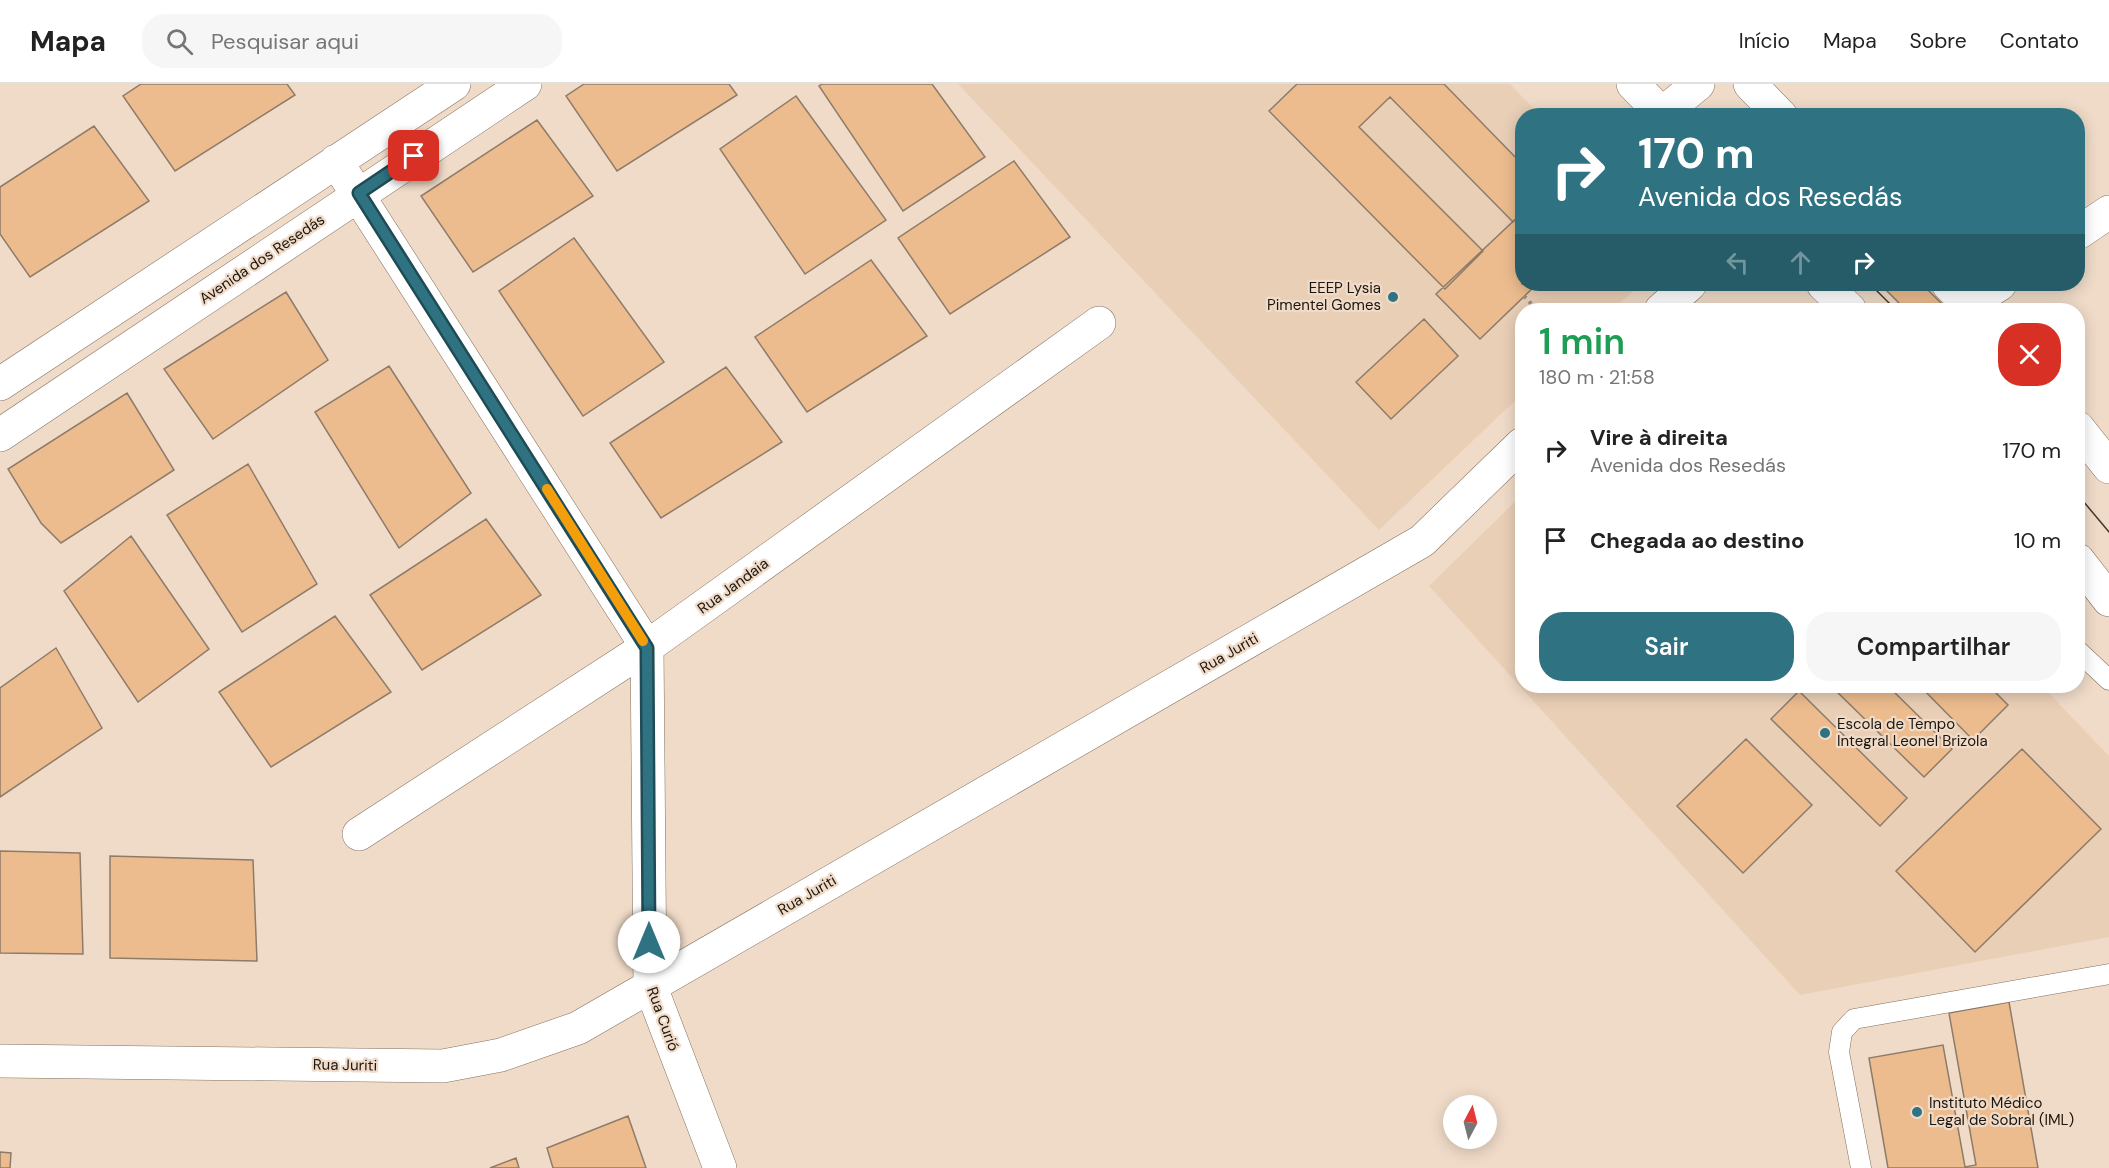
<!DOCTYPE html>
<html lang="pt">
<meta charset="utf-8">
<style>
body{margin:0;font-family:"DM Sans",sans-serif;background:#f6f6f6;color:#222;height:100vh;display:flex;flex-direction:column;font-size:22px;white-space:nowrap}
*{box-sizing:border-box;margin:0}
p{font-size:20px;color:#767676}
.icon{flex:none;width:33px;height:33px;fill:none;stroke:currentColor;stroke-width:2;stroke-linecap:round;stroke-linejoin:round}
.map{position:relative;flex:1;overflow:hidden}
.panel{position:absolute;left:1515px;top:219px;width:570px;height:390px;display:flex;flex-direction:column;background:#fff;border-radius:24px;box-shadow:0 3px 15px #0003}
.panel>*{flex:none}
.hud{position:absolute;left:1515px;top:24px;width:570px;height:183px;border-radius:24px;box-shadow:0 3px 15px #0003;background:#2f7383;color:#fff;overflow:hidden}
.needle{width:39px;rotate:7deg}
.buttons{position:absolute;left:1443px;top:1011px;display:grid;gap:12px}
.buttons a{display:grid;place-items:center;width:54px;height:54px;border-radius:50%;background:#fff;box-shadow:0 3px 15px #0003;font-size:30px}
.pin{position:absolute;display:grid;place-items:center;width:51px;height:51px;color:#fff;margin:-26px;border-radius:12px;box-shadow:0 3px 9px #0006}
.me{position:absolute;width:66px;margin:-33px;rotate:0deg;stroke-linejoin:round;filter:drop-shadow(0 0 4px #0008)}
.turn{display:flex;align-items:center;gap:21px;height:126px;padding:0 24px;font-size:27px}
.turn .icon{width:78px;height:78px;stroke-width:2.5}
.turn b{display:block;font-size:42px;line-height:51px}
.lanes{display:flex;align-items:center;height:57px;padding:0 24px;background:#0003;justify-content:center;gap:30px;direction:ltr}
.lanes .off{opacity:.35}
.round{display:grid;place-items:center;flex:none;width:63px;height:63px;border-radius:24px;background:#f6f6f6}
.summary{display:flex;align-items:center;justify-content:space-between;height:102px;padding:0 24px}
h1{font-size:36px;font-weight:600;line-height:45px;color:#1e9e55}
.button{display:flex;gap:12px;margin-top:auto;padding:12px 24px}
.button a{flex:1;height:69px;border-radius:24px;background:#2f7383;color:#fff;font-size:24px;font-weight:600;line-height:69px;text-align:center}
.button a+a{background:#f6f6f6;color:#222}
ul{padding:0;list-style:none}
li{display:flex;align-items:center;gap:18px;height:90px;padding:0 24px}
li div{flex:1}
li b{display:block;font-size:22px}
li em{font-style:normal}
header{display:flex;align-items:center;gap:36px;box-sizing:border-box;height:84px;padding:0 30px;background:#fff;border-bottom:2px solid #e0e0e0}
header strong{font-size:28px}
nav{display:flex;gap:33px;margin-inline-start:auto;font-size:21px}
.search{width:420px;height:54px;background:#f6f6f6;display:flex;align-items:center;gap:15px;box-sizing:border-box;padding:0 21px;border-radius:24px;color:#767676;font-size:22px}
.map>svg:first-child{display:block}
</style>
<header>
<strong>Mapa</strong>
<div class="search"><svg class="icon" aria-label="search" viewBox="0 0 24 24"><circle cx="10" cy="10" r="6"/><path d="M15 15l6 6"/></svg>Pesquisar aqui</div>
<nav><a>Início</a><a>Mapa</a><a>Sobre</a><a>Contato</a></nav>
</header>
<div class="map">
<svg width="2109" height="1084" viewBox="0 0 2109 1084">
<rect width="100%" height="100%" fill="#f0dbc8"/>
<!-- built -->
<path fill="#eacfb7" d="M958 0H1510L1540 31 1522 32V200H1641L1612 226H1522V310L1379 446Z
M1522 411V602H2042L2109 672V853L1800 911 1429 502Z"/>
<!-- building -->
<path fill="#ecbc8e" stroke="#8e7b6a" stroke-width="1.5" d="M141 0H287L295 11 175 87 123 12Z
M584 0H729L737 11 617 87 566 12Z
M822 0H932L985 73 903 127 819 2Z
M1297 0H1444L1522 80V129L1513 138 1390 13 1359 43 1483 167 1445 205 1269 27Z
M796 12 886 136 805 190 720 65Z
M537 36 593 112 473 188 421 112Z
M94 42 149 117 30 193 0 150V103Z
M1014 77 1070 153 950 230 898 154Z
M1522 129V200H1537L1480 255 1436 210Z
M574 154 664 278 583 332 499 207Z
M871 176 927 252 807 328 755 253Z
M1880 200H1922L1948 226H1906Z
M286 208 328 276 213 355 164 285Z
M1424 235 1458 272 1391 335 1356 298Z
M389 282 471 409 399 464 315 328Z
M726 283 782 358 661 434 610 359Z
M127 309 174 386 61 459 41 439 8 385Z
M248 380 317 500 242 548 167 431Z
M486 435 541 511 422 586 370 511Z
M131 452 209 565 138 618 64 507Z
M335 532 391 608 271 683 219 608Z
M56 564 102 644 0 713V604Z
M1831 602H1888L1952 665 1924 693Z
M1920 602H1989L2008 621 1973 656Z
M1799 607 1907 714 1880 742 1771 635Z
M1746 655 1812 721 1743 789 1677 722Z
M2022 665 2101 745 1975 868 1896 787Z
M0 767 80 769 83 870 0 869Z
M110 772 253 776 257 877 110 874Z
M2009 918 2038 1084H1888L1869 974 1943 961 1965 1083 1976 1081 1949 929Z
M628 1032 646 1084H553L547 1064Z
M0 1068 11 1069 10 1084H0Z
M516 1074 519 1084H490Z"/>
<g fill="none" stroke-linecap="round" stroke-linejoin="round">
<!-- service casing -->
<g stroke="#83705f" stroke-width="21">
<path id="service" d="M2078 567 2109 596
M1861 1084 1839 968 1842 948 1854 935 2109 890"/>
</g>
<!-- minor casing -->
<g stroke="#83705f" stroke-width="34">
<path id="minor" d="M1750 0 1781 32
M336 77 647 563 650 901 720 1084
M2078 149 2109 128
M1948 200 1974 226
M1968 220 2000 200
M1661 226 1690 200
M0 300 454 0
M2078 344 2109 383
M0 351 525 0
M359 750 647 563 1099 239
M0 977 443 982 501 971 578 944 1422 457 1522 360"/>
</g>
<!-- secondary casing -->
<g stroke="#83705f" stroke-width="34">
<path id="secondary" d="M1633 0 1664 32
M1662 30 1698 0
M1823 200 1850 226
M2078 476 2109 516"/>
</g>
<!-- path -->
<path stroke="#9d8d7f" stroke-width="4" stroke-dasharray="3 4.5" stroke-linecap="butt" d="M1524 212 1537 226"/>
<!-- service -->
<use href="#service" stroke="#fff" stroke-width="20"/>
<!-- minor -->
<use href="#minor" stroke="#fff" stroke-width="33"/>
<!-- secondary -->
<use href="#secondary" stroke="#fff" stroke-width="33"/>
<!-- tram -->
<path stroke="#433a30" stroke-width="1.5" d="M1870 200 1896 226
M2078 411 2109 448"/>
</g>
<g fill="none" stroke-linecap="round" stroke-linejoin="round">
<!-- route casing -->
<g stroke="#1f4b55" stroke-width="15">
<path id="route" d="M414 72 359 109 647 564 649 858"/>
</g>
<!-- route -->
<use href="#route" stroke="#2f7383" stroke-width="10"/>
<!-- slow -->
<path stroke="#f59e0b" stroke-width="10" d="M547 405 643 557"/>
</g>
<!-- markers -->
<g fill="#2f7383" stroke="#f0dbc8" stroke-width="2">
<circle cx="1393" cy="213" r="6"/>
<circle cx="1825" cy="649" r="6"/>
<circle cx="1917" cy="1028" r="6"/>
</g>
<g text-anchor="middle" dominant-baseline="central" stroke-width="4.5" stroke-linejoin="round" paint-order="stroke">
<!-- street labels -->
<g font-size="15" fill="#1d160f" stroke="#f0dbc8">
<text transform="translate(262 175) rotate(-34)">Avenida dos Resedás</text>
<text transform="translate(733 502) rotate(-36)">Rua Jandaia</text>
<text transform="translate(1229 569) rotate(-30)">Rua Juriti</text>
<text transform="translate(807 811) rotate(-30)">Rua Juriti</text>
<text transform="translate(663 935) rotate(70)">Rua Curió</text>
<text transform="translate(345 981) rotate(1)">Rua Juriti</text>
</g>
<!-- poi labels -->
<g font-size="15" fill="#1d160f" stroke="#f0dbc8" text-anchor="start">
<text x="1381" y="204" text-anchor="end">EEEP Lysia<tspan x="1381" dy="17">Pimentel Gomes</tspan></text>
<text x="1837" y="640">Escola de Tempo<tspan x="1837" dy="17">Integral Leonel Brizola</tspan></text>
<text x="1929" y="1019">Instituto Médico<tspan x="1929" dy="17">Legal de Sobral (IML)</tspan></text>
</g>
</g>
</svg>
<div class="buttons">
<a><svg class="needle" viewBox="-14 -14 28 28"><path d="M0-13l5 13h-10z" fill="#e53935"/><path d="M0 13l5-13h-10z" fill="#767676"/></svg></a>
</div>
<div class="pin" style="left:414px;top:72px;background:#d93025"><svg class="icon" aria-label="arrive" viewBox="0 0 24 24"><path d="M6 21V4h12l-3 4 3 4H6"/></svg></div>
<svg class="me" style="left:649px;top:858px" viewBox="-20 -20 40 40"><circle r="19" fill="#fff"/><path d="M0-13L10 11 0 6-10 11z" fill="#2f7383"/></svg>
<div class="hud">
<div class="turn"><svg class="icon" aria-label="right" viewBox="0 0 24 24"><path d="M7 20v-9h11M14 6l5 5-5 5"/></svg><div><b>170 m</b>Avenida dos Resedás</div></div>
<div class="lanes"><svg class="icon off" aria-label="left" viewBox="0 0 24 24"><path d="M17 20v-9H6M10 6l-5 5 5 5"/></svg><svg class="icon off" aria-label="ahead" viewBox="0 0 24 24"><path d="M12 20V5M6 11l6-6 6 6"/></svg><svg class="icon" aria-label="right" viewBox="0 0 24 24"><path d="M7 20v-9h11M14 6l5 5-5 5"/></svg></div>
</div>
<section class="panel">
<div class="summary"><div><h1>1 min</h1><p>180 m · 21:58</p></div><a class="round" style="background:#d93025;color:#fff"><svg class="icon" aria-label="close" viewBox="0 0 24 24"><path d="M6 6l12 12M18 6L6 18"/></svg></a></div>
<ul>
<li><svg class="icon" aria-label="right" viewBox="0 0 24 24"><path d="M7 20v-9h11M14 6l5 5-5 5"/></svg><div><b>Vire à direita</b><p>Avenida dos Resedás</p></div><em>170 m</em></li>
<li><svg class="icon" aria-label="arrive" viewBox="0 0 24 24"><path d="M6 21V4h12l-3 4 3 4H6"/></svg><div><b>Chegada ao destino</b></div><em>10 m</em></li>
</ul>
<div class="button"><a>Sair</a><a>Compartilhar</a></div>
</section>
</div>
